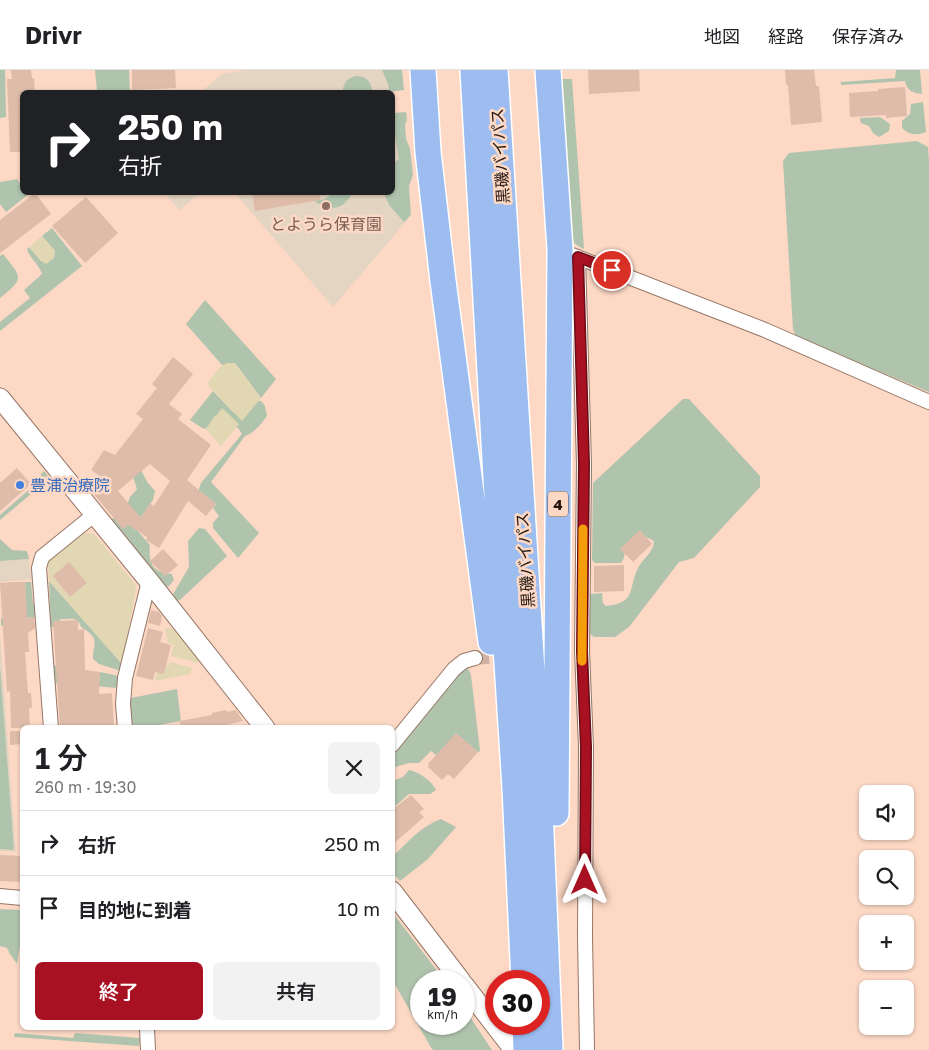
<!DOCTYPE html>
<html lang="ja">
<meta charset="utf-8">
<style>
body{margin:0;font-family:"Golos Text","Noto Sans JP",sans-serif;background:#f2f2f2;color:#202124;height:100vh;display:flex;flex-direction:column;font-size:19px;white-space:nowrap}
*{box-sizing:border-box;margin:0}
p{font-size:16px;color:#757577}
.icon{flex:none;width:28px;height:28px;fill:none;stroke:currentColor;stroke-width:2;stroke-linecap:round;stroke-linejoin:round}
.map{position:relative;flex:1;overflow:hidden}
.details{position:absolute;left:20px;top:655px;width:375px;height:305px;display:flex;flex-direction:column;background:#fff;border-radius:8px;box-shadow:0 1px 4px #0004}
.details>*{flex:none}
.banner{position:absolute;left:20px;top:20px;width:375px;height:105px;border-radius:8px;box-shadow:0 1px 4px #0004;background:#202124;color:#fff;overflow:hidden}
.buttons{position:absolute;left:859px;top:715px;display:grid;gap:10px}
.buttons a{display:grid;place-items:center;width:55px;height:55px;border-radius:8px;background:#fff;box-shadow:0 1px 4px #0004;font-size:25px}
.speed{position:absolute;left:410px;top:900px;display:flex;gap:10px;font-size:25px;font-weight:700;text-align:center}
.speed>*{display:grid;place-content:center;width:65px;height:65px;border-radius:50%;background:#fff;box-shadow:0 1px 4px #0004;line-height:1}
.speed small{font-size:12px;font-weight:400}
.speed .limit{border:8px solid #d22;background:#fff;color:#111}
.pin{position:absolute;display:grid;place-items:center;width:42px;height:42px;color:#fff;margin:-21px;border:2px solid #fff;border-radius:50%;box-shadow:0 1px 5px #0007}
.me{position:absolute;width:55px;margin:-28px;rotate:0deg;stroke-linejoin:round;filter:drop-shadow(0 0 4px #0008)}
.turn{display:flex;align-items:center;gap:18px;height:105px;padding:0 15px;font-size:22px}
.turn .icon{width:65px;height:65px;stroke-width:2.5}
.turn b{display:block;font-size:35px;line-height:42px}
.round{display:grid;place-items:center;flex:none;width:52px;height:52px;border-radius:8px;background:#f2f2f2}
.headline{display:flex;align-items:center;justify-content:space-between;height:85px;padding:0 15px}
h1{font-size:30px;font-weight:600;line-height:38px}
.primary-button{display:flex;gap:10px;margin-top:auto;padding:10px 15px}
.primary-button a{flex:1;height:58px;border-radius:8px;background:#a81121;color:#fff;font-size:20px;font-weight:600;line-height:58px;text-align:center}
.primary-button a+a{background:#f2f2f2;color:#202124}
ul{padding:0;list-style:none}
li{display:flex;align-items:center;gap:15px;height:65px;padding:0 15px;border-top:1px solid #e0e0e0}
li div{flex:1}
li b{display:block;font-size:19px}
li em{font-style:normal}
header{display:flex;align-items:center;gap:30px;box-sizing:border-box;height:70px;padding:0 25px;background:#fff;border-bottom:1px solid #e0e0e0}
header strong{font-size:24px}
nav{display:flex;gap:28px;margin-inline-start:auto;font-size:18px}
.map>svg:first-child{display:block}
</style>
<header>
<strong>Drivr</strong>
<nav><a>地図</a><a>経路</a><a>保存済み</a></nav>
</header>
<div class="map">
<svg width="929" height="980" viewBox="0 0 929 980">
<rect width="100%" height="100%" fill="#fcd8c5"/>
<!-- education -->
<path fill="#e4d4c2" d="M246 0H386L389 22H201L222 4Z
M393 46 408 149 333 237 235 123 392 122Z
M164 123H200L179 140Z
M29 489 31 509 0 512V491Z
M0 563 16 782 0 781Z"/>
<!-- green -->
<path fill="#b0c4ad" d="M0 0H5L6 47 0 48Z
M95 0H129L130 22H97Z
M382 0H402L404 20 389 22 388 14Z
M896 0H920L922 24C913 23 907 21 905 11L841 15V12L895 8Z
M356 6C366 6 372 12 372 22H343C343 13 347 8 356 6Z
M562 9H572L584 179C575 175 572 172 570 163Z
M923 32 926 62C916 66 909 65 902 58V51L910 44 911 34Z
M406 42 407 49 405 55 406 69 410 79 413 105 409 116 411 145 404 152 389 135 384 123 392 122 393 94 399 89 393 53V43Z
M880 47 890 54 889 61 879 67 873 63 869 56 861 53 860 48Z
M917 71 928 77 929 92V322L796 267 793 259 783 91 789 83Z
M17 109 22 116V122L28 123 29 124 6 142 0 134V112Z
M333 123 352 124C341 142 330 140 314 131L325 129Z
M52 158 82 196 0 261V252L30 228 24 220 42 204C39 194 30 189 27 179L29 177 41 191 55 181 42 166Z
M3 184C22 208 25 208 0 228V186Z
M205 230 276 309 261 328 235 293 222 295 186 254Z
M213 321 234 343 253 330 261 331 265 336 267 346C262 353 254 363 245 366L211 412 259 463 238 488 213 458V453L219 446 213 438 216 434 197 424 201 413 206 407 242 364C237 353 225 350 215 346L206 359 202 358 190 350Z
M683 329H689L760 406V417L694 488 679 492 629 557 615 567H594L589 563 590 524 602 523 603 533 606 536C637 533 628 518 638 498 643 488 654 482 654 471L640 464 625 479 624 488 621 493H595L592 490 593 413Z
M137 393 148 413 155 421 153 430 134 457 150 475C148 493 153 503 172 504L174 510 169 516 164 518 110 451 127 435 130 427 137 419 132 404Z
M44 401 50 408 0 450V445L40 410 41 404Z
M199 458 205 459 227 486 180 530 176 531 172 526 189 497 188 471Z
M0 469 12 480 27 481 29 489 0 491Z
M49 511 122 594 121 601 99 594 93 589C93 572 101 569 81 557 78 546 70 549 61 549L57 553 56 557H51Z
M25 512H31L33 534H36L37 547 24 548 11 556H1V548L15 547 19 531H26Z
M53 594 58 598 99 614 100 602 119 606 118 618 55 613Z
M0 596 14 780 0 779Z
M468 598 471 605 480 681 478 682 459 666 436 685 431 681 419 693H409L395 697 393 695V684L458 605 464 599Z
M177 619 181 651 149 657H131V628Z
M409 700C419 702 432 711 436 720L430 724H409L393 738V708L395 710 403 707Z
M441 749 456 757 428 789 400 811 393 803V786C407 773 421 756 441 749Z
M0 839 22 840V869H21L17 894 10 884 7 878 0 876Z
M392 842 445 911H421V954H464V938L492 980H433L430 976 393 911Z
M15 963 73 968 75 963 140 968 139 976 14 967Z"/>
<!-- sand -->
<path fill="#e1d7b2" fill-rule="evenodd" d="M42 166 55 181 54 188 46 194 41 191 29 177Z
M227 293H235L261 328 242 351 207 314C213 306 218 297 227 293Z
M222 338 239 354 221 376 206 359Z
M83 463 94 464 135 514 136 520 122 594 49 511 48 491ZM69 493 70 527 53 506Z
M165 558 173 559 198 588V593L171 586 174 575 168 573Z
M170 592 192 598 190 604 155 611 157 602 164 604 166 595 169 596Z"/>
<!-- building -->
<path fill="#debca9" fill-rule="evenodd" d="M11 0H31L32 8H34L35 22H22V82H10L7 9H12Z
M132 0H175L176 18 132 20Z
M588 0H639L640 21 589 24Z
M785 0H814L816 16H819L822 52 791 55 788 15H786Z
M905 17 907 46 886 48V45L850 47 849 23 878 21V19Z
M252 122H320V130L255 141Z
M35 123 51 144 0 183V150Z
M86 127 118 163 85 193 52 156Z
M173 287 193 304 169 334 182 344 178 349 211 375 187 410 216 434 206 446 188 431 159 478 146 470 147 467 128 455 123 459 87 416 100 406 91 400 104 380 115 385 143 349 136 344 157 318 152 314ZM150 394 170 411 154 436 150 433 141 448 118 421Z
M17 398 31 414 0 441V413Z
M640 460 652 474 633 492 620 479Z
M163 479 178 495 165 506 150 491Z
M69 492 87 513 70 527 53 506Z
M624 495V521L594 522V496Z
M12 512H25L27 548 34 547 35 558 28 563 29 582H25L28 623H31L32 638H29L30 658H11L10 621 7 622 0 513Z
M151 540 159 542 162 546 160 556 148 553Z
M78 550V560L84 559 85 600 100 602 99 624 112 623 114 658H93L92 656 60 658 53 551Z
M148 558 163 562 160 572 171 575 164 604 155 602 153 610 136 606Z
M226 640 227 642 236 640 243 651 212 658H181L180 651 212 645V643Z
M10 661H22V674L10 675Z
M456 663 478 682 454 709 448 704 442 710 428 697 429 695 428 694Z
M411 725 424 739 419 742 424 747 392 775V740Z
M0 785 22 786V812L0 811Z"/>
<g fill="none" stroke-linecap="round" stroke-linejoin="round">
<!-- street-tunnel -->
<path stroke="#d1b1a1" stroke-width="14" stroke-dasharray="14 7" stroke-linecap="butt" d="M475 588 512 585"/>
<!-- street casing -->
<g stroke="#967665" stroke-width="16">
<path id="street" d="M572 185 765 260 929 332
M578 187 584 394 582 581 586 677 585 867 587 980
M51 658 39 498 42 487 95 444
M125 658 123 634 125 608 149 511
M392 675 454 599 464 591 475 588
M0 826 22 828
M147 958 148 980"/>
</g>
<!-- secondary casing -->
<g stroke="#967665" stroke-width="21">
<path id="secondary" d="M0 328 149 511 265 658
M392 821 461 911
M464 915 514 980"/>
</g>
<!-- highway casing -->
<g stroke="#fff" stroke-width="28">
<path id="highway" d="M423 0 428 82 443 211 491 572
M473 0 502 514 515 718 524 911
M495 0 539 715 550 980
M548 0 560 179 556 743
M525 954 526 980"/>
</g>
<!-- street -->
<use href="#street" stroke="#fff" stroke-width="14"/>
<!-- secondary -->
<use href="#secondary" stroke="#fff" stroke-width="19"/>
<!-- highway -->
<use href="#highway" stroke="#9dbdf1" stroke-width="25"/>
</g>
<g fill="none" stroke-linecap="round" stroke-linejoin="round">
<!-- route casing -->
<g stroke="#6d0b15" stroke-width="12">
<path id="route" d="M585 810 586 677 582 581 584 394 578 187 612 200"/>
</g>
<!-- route -->
<use href="#route" stroke="#a81121" stroke-width="9"/>
<!-- slow -->
<path stroke="#f59e0b" stroke-width="9" d="M582 591 583 459"/>
</g>
<!-- markers -->
<circle fill="#8d6e63" stroke="#fcd8c5" stroke-width="2" cx="326" cy="136" r="5"/>
<circle fill="#3f7fe0" stroke="#fcd8c5" stroke-width="2" cx="20" cy="415" r="5"/>
<g text-anchor="middle" dominant-baseline="central" stroke-width="5" stroke-linejoin="round" paint-order="stroke">
<!-- shield labels -->
<rect fill="#fcd8c5" stroke="#645146" stroke-width="1" x="548" y="421.5" width="20" height="25" rx="4"/>
<g font-size="15" font-weight="bold" fill="#231710">
<text x="558" y="434">4</text>
</g>
<!-- street labels -->
<g font-size="16" fill="#231710" stroke="#fcd8c5">
<text transform="translate(500 86) rotate(-94)">黒磯バイパス</text>
<text transform="translate(525 490) rotate(-94)">黒磯バイパス</text>
</g>
<!-- education labels -->
<g font-size="16" fill="#785e54" stroke="#fcd8c5">
<text x="326" y="154">とようら保育園</text>
</g>
<!-- shop labels -->
<g font-size="16" fill="#366cbe" stroke="#fcd8c5" text-anchor="start">
<text x="30" y="415">豊浦治療院</text>
</g>
</g>
</svg>
<div class="buttons">
<a><svg class="icon" aria-label="sound" viewBox="0 0 24 24"><path d="M4 9h4l5-4v14l-5-4H4zM17 9q2 3 0 6"/></svg></a>
<a><svg class="icon" aria-label="search" viewBox="0 0 24 24"><circle cx="10" cy="10" r="6"/><path d="M15 15l6 6"/></svg></a>
<a>+</a>
<a>−</a>
</div>
<div class="speed"><div>19<small>km/h</small></div><div class="limit">30</div></div>
<div class="pin" style="left:612px;top:200px;background:#d93025"><svg class="icon" aria-label="arrive" viewBox="0 0 24 24"><path d="M6 21V4h12l-3 4 3 4H6"/></svg></div>
<svg class="me" style="left:585px;top:810px" viewBox="-20 -20 40 40"><path d="M0-17L14 15 0 8-14 15z" fill="#a81121" stroke="#fff" stroke-width="4"/></svg>
<div class="banner">
<div class="turn"><svg class="icon" aria-label="right" viewBox="0 0 24 24"><path d="M7 20v-9h11M14 6l5 5-5 5"/></svg><div><b>250 m</b>右折</div></div>
</div>
<section class="details">
<div class="headline"><div><h1>1 分</h1><p>260 m · 19:30</p></div><a class="round"><svg class="icon" aria-label="close" viewBox="0 0 24 24"><path d="M6 6l12 12M18 6L6 18"/></svg></a></div>
<ul>
<li><svg class="icon" aria-label="right" viewBox="0 0 24 24"><path d="M7 20v-9h11M14 6l5 5-5 5"/></svg><div><b>右折</b></div><em>250 m</em></li>
<li><svg class="icon" aria-label="arrive" viewBox="0 0 24 24"><path d="M6 21V4h12l-3 4 3 4H6"/></svg><div><b>目的地に到着</b></div><em>10 m</em></li>
</ul>
<div class="primary-button"><a>終了</a><a>共有</a></div>
</section>
</div>
